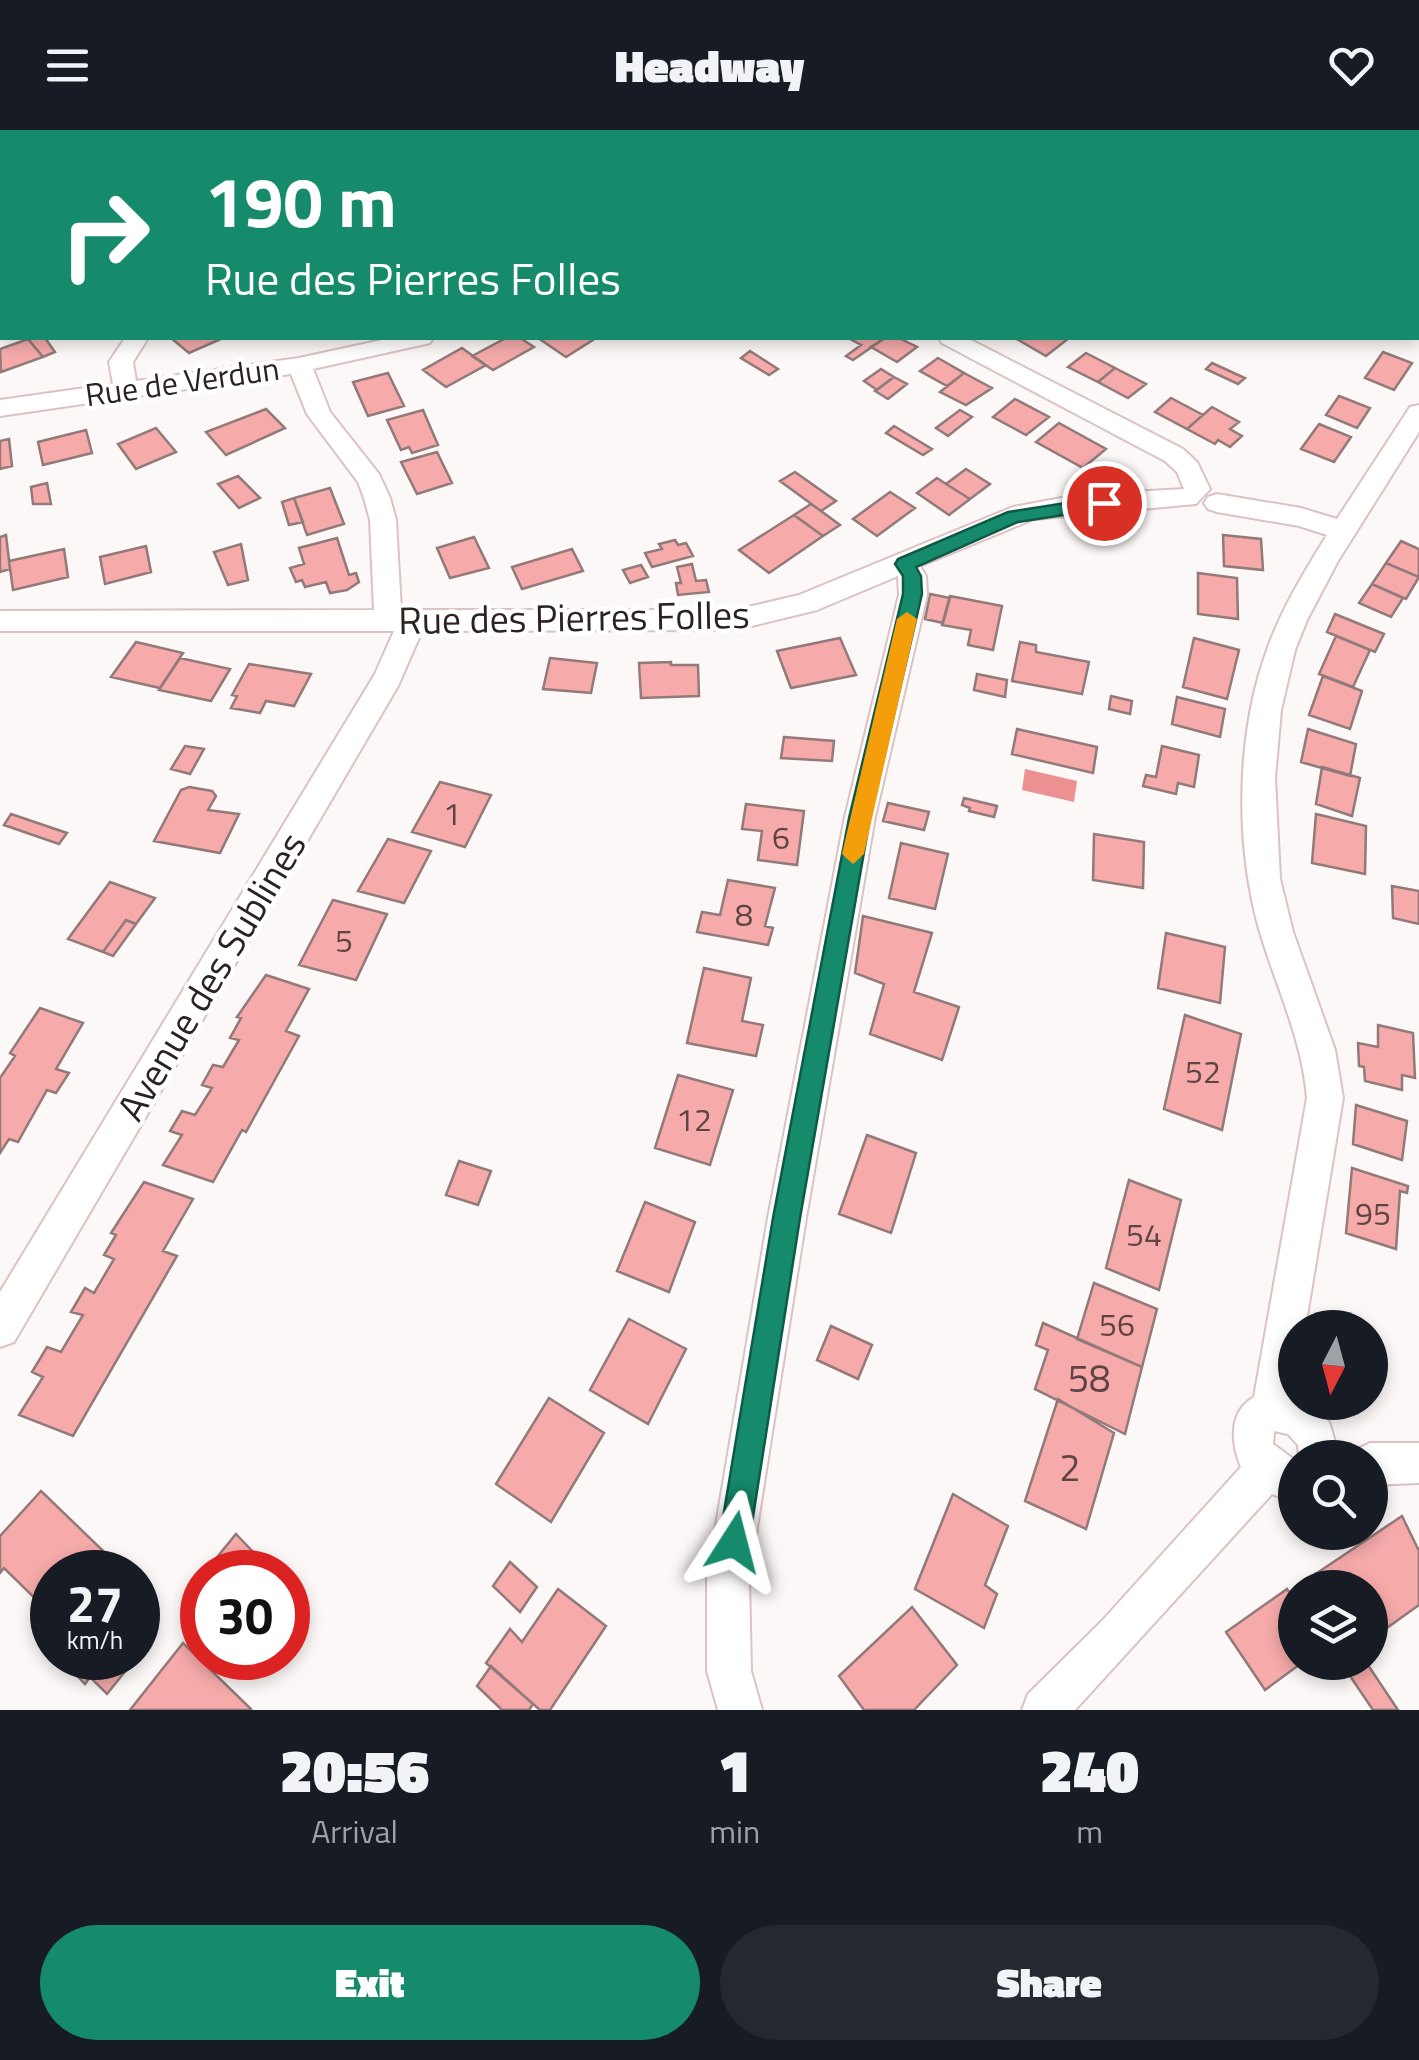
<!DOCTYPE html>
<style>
body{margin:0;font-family:"Titillium Web",sans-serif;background:#242831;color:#f1f3f6;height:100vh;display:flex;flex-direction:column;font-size:38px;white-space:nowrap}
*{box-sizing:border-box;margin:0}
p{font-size:32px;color:#9ea1a6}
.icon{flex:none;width:55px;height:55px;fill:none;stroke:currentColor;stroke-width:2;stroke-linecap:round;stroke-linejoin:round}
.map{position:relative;height:1580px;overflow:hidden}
.sheet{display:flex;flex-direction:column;background:#171b24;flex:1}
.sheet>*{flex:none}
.guide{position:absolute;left:0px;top:0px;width:1420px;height:210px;box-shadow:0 5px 15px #0003;background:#168b6c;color:#fff;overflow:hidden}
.needle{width:65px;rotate:186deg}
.controls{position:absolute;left:1278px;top:1180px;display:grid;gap:20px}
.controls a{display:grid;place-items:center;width:110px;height:110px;border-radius:50%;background:#171b24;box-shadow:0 5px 15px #0003;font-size:50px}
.speed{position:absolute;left:30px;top:1420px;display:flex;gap:20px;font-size:50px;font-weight:700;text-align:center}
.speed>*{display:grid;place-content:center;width:130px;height:130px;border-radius:50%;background:#171b24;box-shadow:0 5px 15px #0003;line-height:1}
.speed small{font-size:25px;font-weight:400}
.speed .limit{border:15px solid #d22;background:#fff;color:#111}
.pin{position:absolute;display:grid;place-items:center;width:85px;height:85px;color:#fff;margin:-42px;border:5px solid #fff;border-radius:50%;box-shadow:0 2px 10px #0007}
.me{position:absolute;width:110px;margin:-55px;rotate:9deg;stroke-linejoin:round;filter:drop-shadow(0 0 8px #0008)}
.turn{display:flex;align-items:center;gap:35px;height:210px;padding:0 40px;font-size:45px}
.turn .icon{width:130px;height:130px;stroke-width:2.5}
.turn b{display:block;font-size:70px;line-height:85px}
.eta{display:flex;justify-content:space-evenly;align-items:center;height:170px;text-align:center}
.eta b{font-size:60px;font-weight:800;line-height:70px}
.button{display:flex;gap:20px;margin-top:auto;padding:20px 40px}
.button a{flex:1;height:115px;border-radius:60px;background:#168b6c;color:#fff;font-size:40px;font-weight:800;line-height:115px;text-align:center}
.button a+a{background:#242831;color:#f1f3f6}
header{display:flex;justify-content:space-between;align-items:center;height:130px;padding:0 40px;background:#171b24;font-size:45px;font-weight:800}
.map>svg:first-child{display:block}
</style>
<header><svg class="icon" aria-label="menu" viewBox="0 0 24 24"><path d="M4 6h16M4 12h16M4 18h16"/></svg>Headway<svg class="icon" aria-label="heart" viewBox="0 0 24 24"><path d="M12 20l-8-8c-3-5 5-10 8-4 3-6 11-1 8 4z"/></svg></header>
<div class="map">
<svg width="1419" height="1580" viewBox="0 0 1419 1580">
<rect width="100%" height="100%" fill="#fdf8f8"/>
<!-- water -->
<path fill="#ed9091" d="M1025 639 1077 651 1074 672 1022 660Z"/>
<!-- building -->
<path fill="#f6aaaa" stroke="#917a79" stroke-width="2.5" d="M45 208 55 222 43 227 28 209Z
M171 208H223L189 223Z
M506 208H520L534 217 493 240 472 226Z
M538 208H596L566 227Z
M848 208H885L853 230 846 226 861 215Z
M885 208H899L917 217 897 232 871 217Z
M1015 208H1069L1046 226Z
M28 209 43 227 1 242 0 219Z
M462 218 486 235 446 257 423 240Z
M750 221 778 239 769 245 741 228Z
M1383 222 1412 233 1394 260 1365 248Z
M1086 223 1115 238 1098 252 1068 237Z
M938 228 964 243 947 256 920 241Z
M1212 233 1236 244 1245 248 1238 254 1206 239Z
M1115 238 1146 254 1128 268 1098 252Z
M881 239 894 247 877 260 864 251Z
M388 243 404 276 368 286 353 252Z
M964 243 992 258 966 275 940 262Z
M894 247 907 254 888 269 875 261Z
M1339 266 1370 278 1357 298 1326 285Z
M1171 268 1203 285 1187 299 1155 282Z
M1015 269 1049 287 1026 305 993 287Z
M1212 277 1239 292 1230 299 1242 306 1230 317 1218 310 1215 314 1187 299Z
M266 279 285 298 226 325 206 302Z
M423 280 438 315 412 323 409 317 401 320 387 290Z
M960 280 972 287 948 306 936 298Z
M1059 293 1106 319 1083 338 1036 312Z
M1319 294 1351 307 1334 332 1301 319Z
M894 296 932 319 923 325 886 303Z
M156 298 176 322 136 339 118 314Z
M86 300 92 323 43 335 38 312Z
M9 309 12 336 0 339V311Z
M437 322 452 353 417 364 401 332Z
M966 339 990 354 970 369 946 354Z
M795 342 836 371 821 381 780 351Z
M238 346 260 368 239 378 218 354Z
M937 348 946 354 970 369 949 385 917 363Z
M47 353 51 374H33L31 357Z
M330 358 344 394 307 405 294 368Z
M890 362 915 378 877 406 853 389Z
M294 368 303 392 289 395 282 372Z
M811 374 821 381 840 395 823 406 794 385Z
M794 385 823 406 769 443 739 420Z
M6 405 10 439 0 442V407Z
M1223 405 1261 409 1263 440 1224 436Z
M474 407 489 438 450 448 437 418Z
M337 408 349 445 356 443 359 452 347 460 330 463 326 452 305 457 302 450 296 452 290 438 304 434 299 418Z
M675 410 678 415 686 413 693 426 652 437 645 423 662 419 659 414Z
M1401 411 1419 419V447L1386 433Z
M241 414 248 450 228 455 214 422Z
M146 416 151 442 105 454 100 427Z
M64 419 68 447 13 460 9 431Z
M572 419 583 441 522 459 512 437Z
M1386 433 1419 447 1406 469 1372 454Z
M692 434 696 451 706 450 709 462 678 465 676 453H681L677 437Z
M641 435 648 447 630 453 623 440Z
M1198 443 1237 448 1238 489 1198 484Z
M1372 454 1403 468 1391 487 1359 473Z
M930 464 950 468 943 493 925 489Z
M950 466 1002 476 993 520 968 515 971 500 942 495Z
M1335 484 1384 504 1375 522 1327 502Z
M1336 506 1370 520 1353 557 1319 544Z
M840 508 856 545 791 558 777 521Z
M1194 508 1239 520 1227 569 1183 557Z
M136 512 183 523 160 558 111 547Z
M1020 512 1036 515V522L1089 532 1082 564 1012 551Z
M180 528 230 539 211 571 159 560Z
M550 528 597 533 591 563 543 559Z
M671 532V535H698L699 566 641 568 639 533Z
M249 534 311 544 294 576 266 571 260 583 231 578 237 566 232 565Z
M977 544 1007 550 1005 567 974 560Z
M1323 546 1362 561 1350 599 1309 585Z
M1111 566 1132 571 1130 584 1109 579Z
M1177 567 1225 579 1220 607 1172 594Z
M1017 599 1097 617 1093 643 1012 624Z
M1308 599 1356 614 1350 646 1301 632Z
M784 607 834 611 832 631 781 628Z
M185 616 204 619 190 644 171 639Z
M1162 616 1199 625 1194 657 1178 653 1176 664 1143 656 1146 645 1156 647Z
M1322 637 1360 648 1352 686 1316 674Z
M440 652 491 665 465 717 412 702Z
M189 657 212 661 216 666 208 680 239 684 220 723 154 711 181 660Z
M964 668 997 676 994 687 969 681 970 678 962 675Z
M888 673 929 682 924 700 883 691Z
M746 674 804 681 797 735 758 730 762 701 742 699Z
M11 684 67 703 59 714 4 695Z
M1316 684 1366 696 1365 744 1312 733Z
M1094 704 1144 712 1143 758 1093 750Z
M388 709 431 721 404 773 358 761Z
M901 713 948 724 935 779 889 768Z
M728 750 775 758 765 796 773 798 768 815 697 802 702 782 720 785Z
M110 752 155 768 136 794 126 790 103 822 68 809Z
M1392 756 1419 761V794L1393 788Z
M333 770 387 784 356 850 299 835Z
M863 786 932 803 914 862 959 877 942 930 870 904 884 854 855 843Z
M126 790 136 794 113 826 103 822Z
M1166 803 1225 817 1220 873 1158 858Z
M704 838 751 848 742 891 763 895 756 926 687 913Z
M266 845 309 859 286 901 299 906 246 1002 242 1000 213 1052 163 1035 182 1005 170 1001 182 981 195 985 212 958 202 955 213 935 223 937 239 910 230 908 241 888 237 887Z
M40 878 83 893 56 939 69 943 56 963 47 960 18 1012 9 1009 0 1023V948L15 926 10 923Z
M1185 885 1241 904 1222 1000 1164 979Z
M1378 895 1413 903 1415 948 1402 945V960L1365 951 1364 937 1359 936 1358 913 1378 917Z
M678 945 733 960 710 1035 655 1018Z
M1356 975 1407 991 1402 1030 1353 1014Z
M867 1005 916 1023 891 1103 839 1084Z
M459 1031 491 1041 478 1075 446 1065Z
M1352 1038 1408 1056 1407 1063 1400 1061 1396 1119 1346 1103Z
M1129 1050 1181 1070 1159 1160 1106 1138Z
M144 1052 193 1069 163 1121 177 1126 73 1306 19 1285 43 1247 32 1242 47 1217 61 1222 83 1185 71 1182 85 1158 94 1163 114 1129 104 1125 116 1105 111 1103Z
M645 1072 695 1092 669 1162 617 1141Z
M1094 1153 1157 1179 1142 1237 1077 1209Z
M629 1189 686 1219 648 1294 590 1260Z
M1043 1193 1142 1237 1125 1304 1035 1259 1048 1220 1036 1215Z
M831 1196 872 1215 858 1249 817 1230Z
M549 1268 604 1303 551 1392 496 1354Z
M1058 1269 1114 1303 1086 1399 1025 1371Z
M41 1361 125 1442H52V1485L4 1438 0 1443V1406Z
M953 1364 1008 1396 985 1455 997 1464 984 1498 915 1459Z
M1402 1386 1419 1421V1475L1370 1510V1458H1314L1308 1449Z
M236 1404 255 1424 240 1442H205Z
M510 1432 537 1457 520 1482 493 1456Z
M558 1459 606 1496 550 1580H540L486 1533 510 1499 522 1512Z
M1287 1459 1295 1470V1532H1303L1265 1560 1226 1502Z
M912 1477 957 1535 914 1580H864L839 1546Z
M138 1487 155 1505 138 1526Z
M183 1513 251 1579 250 1580H130Z
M60 1528H136L107 1564 90 1547 85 1554Z
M1355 1532H1366L1398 1580H1373L1346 1540Z
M491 1536 533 1574 529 1580H502L477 1556Z"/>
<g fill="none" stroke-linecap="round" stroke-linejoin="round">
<!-- street casing -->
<g stroke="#dcc2c2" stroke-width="4">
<path id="street" d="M614 0H638L639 2H616Z
M1175 0H1199L1200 2H1177Z
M1418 91H1419V105L1418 104Z
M125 208H148L133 232 136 251 299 228 391 208H433L430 213 313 239 330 282 379 344 390 368 396 390 401 480H735L799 465 1013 377 1077 365 1184 359 1177 342 1165 331 942 213 939 208H967L1183 319 1197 332 1210 359 1196 374 1034 389 920 436 926 446 927 465 875 687 806 1088 749 1448 751 1541 762 1580H718L707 1541V1448L768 1088 845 687 899 465 898 446 817 480 735 500 422 501 398 556 14 1212 0 1217V1162L375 544 394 501H0V481L374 480 370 390 364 368 358 352 307 284 291 244 0 286V270L113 254 109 232Z
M1419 275V302L1338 431 1307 490 1295 520 1281 580 1275 648 1280 749 1293 802 1335 920 1343 968 1305 1198H1295V1272H1312L1329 1292 1340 1328H1299L1298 1315 1288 1304 1274 1301 1273 1314 1295 1330V1372L1272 1364 1075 1580H1022L1028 1564 1102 1491 1241 1337C1231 1313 1228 1282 1254 1267L1307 968C1302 908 1276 857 1259 799 1235 713 1236 605 1267 520 1281 480 1304 442 1327 405L1299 396 1217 382 1208 379 1204 373 1208 367 1217 364 1301 378 1337 389 1410 277Z
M1370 1313H1419V1353L1370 1355V1328H1352L1356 1320Z"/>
</g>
<!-- secondary casing -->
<g stroke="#dcc2c2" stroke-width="4">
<path id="secondary" d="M2 28V46L0 47V29Z"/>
</g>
<!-- street -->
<use href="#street" fill="#fff" fill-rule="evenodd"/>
<!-- secondary -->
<use href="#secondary" fill="#fff" fill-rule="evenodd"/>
</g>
<!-- route -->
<path fill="#168b6c" stroke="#0e5a46" stroke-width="2.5" d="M1104 367 1110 369V378L1018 392 916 437 921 446 922 464 870 688 800 1088 749 1412 744 1423 734 1427 723 1423 719 1412 773 1088 849 688 903 464V446L895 434 898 429 1008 382Z"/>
<!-- slow -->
<path fill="#f59e0b" d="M907 482 917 489 864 724 853 734 842 724 897 489Z"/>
<g text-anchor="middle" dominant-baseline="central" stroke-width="9" stroke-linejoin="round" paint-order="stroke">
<!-- far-street labels -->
<g font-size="32" fill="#2b2221" stroke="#fff">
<text transform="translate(182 251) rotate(-8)">Rue de Verdun</text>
</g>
<!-- number labels -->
<g font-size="32" fill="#5e4443">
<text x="452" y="683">1</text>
<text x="781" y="707">6</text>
<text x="744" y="784">8</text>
<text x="344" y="810">5</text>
<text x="1203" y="941">52</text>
<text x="694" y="989">12</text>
<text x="1373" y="1083">95</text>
<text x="1144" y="1104">54</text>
<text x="1117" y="1194">56</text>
</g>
<!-- street labels -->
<g font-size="38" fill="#2b2221" stroke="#fff">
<text transform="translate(574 487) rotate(-1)">Rue des Pierres Folles</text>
<text transform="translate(211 846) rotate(-59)">Avenue des Sublines</text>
</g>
<!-- near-number labels -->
<g font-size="38" fill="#5e4443">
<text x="1089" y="1248">58</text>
<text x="1070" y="1337">2</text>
</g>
</g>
</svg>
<div class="controls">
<a><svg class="needle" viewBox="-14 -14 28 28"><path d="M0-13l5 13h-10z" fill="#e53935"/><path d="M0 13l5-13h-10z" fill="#9ea1a6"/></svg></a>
<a><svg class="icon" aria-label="search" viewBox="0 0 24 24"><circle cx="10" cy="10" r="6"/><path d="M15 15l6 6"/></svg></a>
<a><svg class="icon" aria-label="layers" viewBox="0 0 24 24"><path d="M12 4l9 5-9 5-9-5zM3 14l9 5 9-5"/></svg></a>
</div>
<div class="speed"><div>27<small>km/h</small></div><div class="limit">30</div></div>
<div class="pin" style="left:1104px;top:373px;background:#d93025"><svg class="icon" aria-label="arrive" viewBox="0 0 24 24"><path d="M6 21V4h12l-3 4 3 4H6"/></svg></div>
<svg class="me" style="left:734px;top:1412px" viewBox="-20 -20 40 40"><path d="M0-17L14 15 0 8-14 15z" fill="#168b6c" stroke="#fff" stroke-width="4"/></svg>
<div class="guide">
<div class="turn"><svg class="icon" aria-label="right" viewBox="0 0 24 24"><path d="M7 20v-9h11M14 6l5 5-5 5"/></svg><div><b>190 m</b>Rue des Pierres Folles</div></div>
</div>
</div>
<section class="sheet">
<div class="eta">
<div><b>20:56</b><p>Arrival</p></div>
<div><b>1</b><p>min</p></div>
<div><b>240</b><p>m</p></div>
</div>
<div class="button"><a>Exit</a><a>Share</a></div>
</section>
